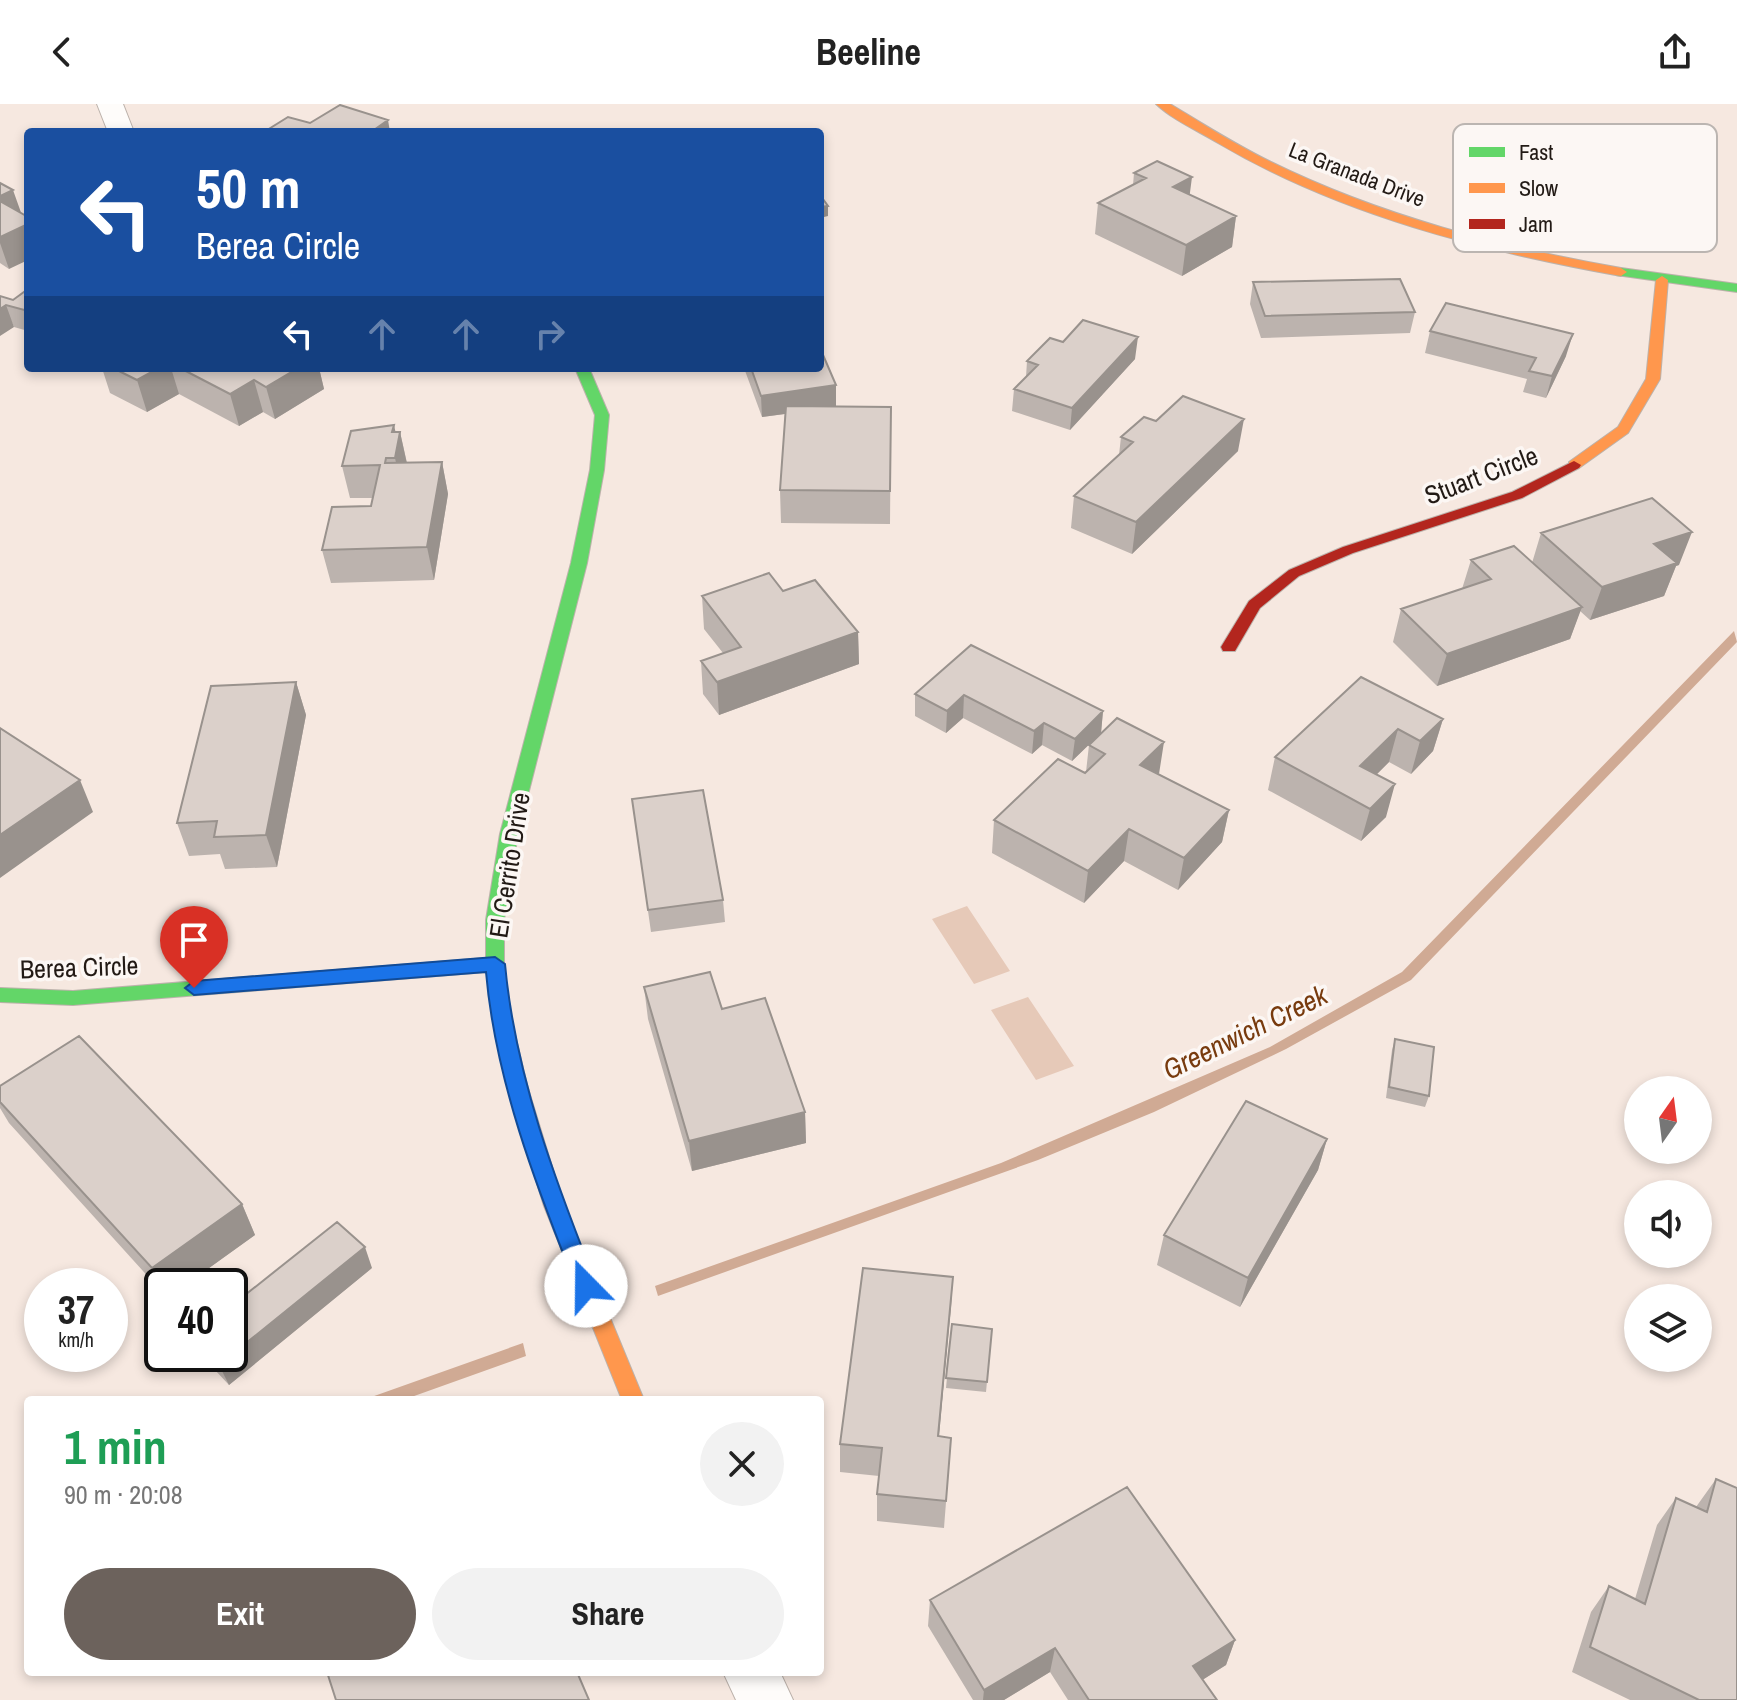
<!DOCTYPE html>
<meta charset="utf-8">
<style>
body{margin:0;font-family:"Archivo Narrow",sans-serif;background:#f2f2f2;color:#222;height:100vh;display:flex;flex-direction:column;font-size:30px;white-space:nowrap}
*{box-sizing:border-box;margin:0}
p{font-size:26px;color:#767676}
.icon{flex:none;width:44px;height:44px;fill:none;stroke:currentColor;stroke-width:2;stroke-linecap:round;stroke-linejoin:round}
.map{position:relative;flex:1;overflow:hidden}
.details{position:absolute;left:24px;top:1292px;width:800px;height:280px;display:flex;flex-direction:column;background:#fff;border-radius:8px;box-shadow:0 4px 12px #0003}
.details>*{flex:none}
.hud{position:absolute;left:24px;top:24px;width:800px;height:244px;border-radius:8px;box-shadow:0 4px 12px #0003;background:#1a4fa0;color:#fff;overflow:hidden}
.needle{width:52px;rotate:14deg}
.buttons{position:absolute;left:1624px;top:972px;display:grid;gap:16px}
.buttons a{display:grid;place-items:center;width:88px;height:88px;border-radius:50%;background:#fff;box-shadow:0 4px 12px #0003;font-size:40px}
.speed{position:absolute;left:24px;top:1164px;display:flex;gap:16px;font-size:40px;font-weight:700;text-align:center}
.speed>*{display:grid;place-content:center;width:104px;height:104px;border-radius:50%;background:#fff;box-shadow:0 4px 12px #0003;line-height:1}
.speed small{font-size:20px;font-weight:400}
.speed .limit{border:4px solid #111;border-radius:12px;background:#fff;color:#111}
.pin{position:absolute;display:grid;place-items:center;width:68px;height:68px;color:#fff;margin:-82px -34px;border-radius:50% 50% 50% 0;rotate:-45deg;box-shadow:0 0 8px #0007}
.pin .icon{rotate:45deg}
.me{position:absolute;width:88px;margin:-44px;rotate:338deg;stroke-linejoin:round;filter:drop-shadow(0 0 6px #0008)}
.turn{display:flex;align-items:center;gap:28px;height:168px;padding:0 40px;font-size:36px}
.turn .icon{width:104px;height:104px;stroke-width:2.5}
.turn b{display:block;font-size:56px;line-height:68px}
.lanes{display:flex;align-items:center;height:76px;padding:0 40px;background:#0003;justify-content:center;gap:40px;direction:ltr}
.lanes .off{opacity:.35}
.round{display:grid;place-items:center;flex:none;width:84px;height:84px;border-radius:42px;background:#f2f2f2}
.overview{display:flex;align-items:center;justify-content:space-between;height:136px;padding:0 40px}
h1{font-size:48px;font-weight:700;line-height:60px;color:#1e9e55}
.cta{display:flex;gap:16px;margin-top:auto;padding:16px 40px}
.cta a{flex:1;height:92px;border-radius:48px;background:#6c625c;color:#fff;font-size:32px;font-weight:700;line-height:92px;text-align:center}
.cta a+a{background:#f2f2f2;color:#222}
header{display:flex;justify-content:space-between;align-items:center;height:104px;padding:0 40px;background:#fff;font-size:36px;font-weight:700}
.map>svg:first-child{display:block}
</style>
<header><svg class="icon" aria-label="back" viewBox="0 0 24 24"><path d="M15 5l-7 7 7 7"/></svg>Beeline<svg class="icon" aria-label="share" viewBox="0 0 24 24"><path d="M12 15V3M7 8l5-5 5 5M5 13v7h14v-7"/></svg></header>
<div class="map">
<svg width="1737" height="1596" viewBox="0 0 1737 1596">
<rect width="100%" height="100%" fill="#f6e8e0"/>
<!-- green -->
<path fill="#e6c9b8" d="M967 802 1010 867 974 880 932 815Z
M1028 893 1074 962 1036 976 991 906Z"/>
<!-- water -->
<path fill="#d0aa94" d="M1734 527 1737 538 1411 876 1286 945 1154 1008 1038 1056 658 1192 655 1182 1001 1059 1270 943 1402 868Z
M523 1239 526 1252 403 1296H363Z"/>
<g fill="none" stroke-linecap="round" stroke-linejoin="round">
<!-- street casing -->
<g stroke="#bcb2ab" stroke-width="2">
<path id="street" d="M97 0H123L134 28H108Z
M723 1568H780L793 1596H736Z"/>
</g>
<!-- fast casing -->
<g stroke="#bcb2ab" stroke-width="2">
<path id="fast" d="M1621 164 1737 180V188L1616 171V165Z
M575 264H589L609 311 604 366 587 459 518 730 504 816V860L511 914 509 919H495L493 914 487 868 73 901 0 898V884L73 887 486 854V816L500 730 571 459 590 366 595 311Z"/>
</g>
<!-- slow casing -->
<g stroke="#bcb2ab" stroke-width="2">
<path id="slow" d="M1156 0H1170C1203 20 1236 41 1271 58 1381 112 1501 143 1621 164L1627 168 1621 172C1482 147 1340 111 1218 39 1198 27 1173 16 1156 0Z
M1662 172 1668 176 1660 275 1628 329 1579 364H1569V358L1618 323 1646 275 1656 176Z
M502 907 509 909 511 914 527 981 564 1102 644 1296H622L544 1102 507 981 493 914 495 909Z"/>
</g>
<!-- jam casing -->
<g stroke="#bcb2ab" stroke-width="2">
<path id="jam" d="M1574 357 1581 361 1579 364 1522 394 1353 449 1299 472 1260 504 1235 547H1223L1221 543 1249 497 1289 466 1343 443 1512 388Z"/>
</g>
<!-- street -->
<use href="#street" fill="#fefcfa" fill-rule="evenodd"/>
<!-- fast -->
<use href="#fast" fill="#63d668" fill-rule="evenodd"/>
<!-- slow -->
<use href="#slow" fill="#ff974d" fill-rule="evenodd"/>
<!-- jam -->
<use href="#jam" fill="#b3261e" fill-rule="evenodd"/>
</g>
<!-- wall -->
<path fill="#bcb3ae" d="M1134 69 1189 91 1236 112 1232 143 1182 172 1095 130 1098 99 1133 81Z
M0 79 9 165 0 159Z
M1253 178 1415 208 1410 229 1261 234 1250 200Z
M28 185V227L14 223 0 192 13 196Z
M1430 227 1566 252 1546 294 1523 288 1527 275 1425 249Z
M1063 238 1135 255 1070 326 1012 307 1014 285 1026 273 1027 257Z
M102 264H319L324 285 275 315 263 308 239 322 179 290 147 308 110 289Z
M744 264H820L836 281V302L891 303 890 420 781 419 780 386 785 310 762 313Z
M396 328H400L407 359 442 358 448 390 434 476 331 479 322 446 371 402 373 394H350L342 362Z
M1121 333 1238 347 1132 450 1071 424 1074 392 1119 351Z
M1541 429 1679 461 1676 462 1664 492 1590 516 1580 507 1570 535 1437 582 1393 538 1401 505 1462 485 1471 456 1532 459Z
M783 487 858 528 859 560 719 611 703 590 701 557 723 549 704 525 702 492Z
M971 541 1103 607 1101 629 1072 657 1042 641 1032 650 963 614 946 629 915 612V590Z
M296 578 306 611 277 763 225 765 220 750 189 752 177 719Z
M1443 615 1433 647 1411 670 1389 658 1376 671 1386 713 1361 737 1268 686 1275 653Z
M1089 641 1159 670 1229 706 1222 738 1178 786 1124 757 1084 799 992 749 994 716 1085 669 1086 668Z
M632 695 723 796 725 818 651 828Z
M644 883 722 905 805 1008 806 1039 692 1067 648 915Z
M1395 935 1429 992 1425 1003 1386 994 1392 946Z
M0 982 242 1100 255 1131 184 1182H162V1188L9 1019 0 1004Z
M1327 1035 1318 1066 1240 1203 1157 1161 1164 1131Z
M372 1164 229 1281 200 1250H230Z
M953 1173 939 1333 951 1334 944 1424 877 1417V1390L879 1372 840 1368V1340Z
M952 1220 992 1225 986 1288 946 1284Z
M1716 1375 1737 1596H1630L1572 1568 1591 1508 1609 1482 1635 1495 1657 1421 1676 1394 1696 1403Z
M930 1496 1235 1536 1226 1561 1202 1576 1217 1596H1068L1050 1568 1004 1596H973L928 1522Z"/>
<!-- shaded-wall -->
<path fill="#99928d" d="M388 16 390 28H371Z
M1192 73 1188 104 1173 83Z
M13 86 24 117 0 109V92Z
M828 102V112L820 114V103Z
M1236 112 1232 143 1182 172 1186 141Z
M28 120V156L9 165 0 139V133Z
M6 201 14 223 0 232V205Z
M1573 230 1566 252 1546 294 1552 272Z
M1138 233 1135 255 1070 326 1072 304Z
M159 264H171L179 290 147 308 137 276Z
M298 264H319L324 285 275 315 266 283Z
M254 276 263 308 239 322 230 290Z
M836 281V303L762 313 761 292Z
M1244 315 1238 347 1132 450 1136 418Z
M394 321 398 339 400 328 407 360 402 386 395 354 392 328Z
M442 358 448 390 434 476 427 443Z
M1692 428 1679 461 1676 462 1664 492 1590 516 1602 483 1654 440Z
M1582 503 1570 535 1437 582 1447 550Z
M858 528 859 560 719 611 717 578Z
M296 578 306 611 277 763 266 731Z
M964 591 963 614 946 629 947 607Z
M1103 607 1101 629 1072 657 1075 635Z
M1443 615 1433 647 1411 670 1420 637Z
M1044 619 1042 641 1032 650 1034 627Z
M1398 625 1389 658 1352 695 1360 662Z
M1164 638 1159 670 1140 661Z
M80 676 93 708 0 774V731Z
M1395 680 1386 713 1361 737 1370 705Z
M1229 706 1222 738 1178 786 1184 754Z
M1129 725 1124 757 1084 799 1088 767Z
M805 1008 806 1039 692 1067 689 1037Z
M1327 1035 1318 1066 1240 1203 1248 1174Z
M242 1100 255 1131 184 1182H162V1184L152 1164Z
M365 1143 372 1164 229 1281 219 1261Z
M953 1173 951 1203 936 1360 938 1332Z
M1235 1536 1226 1561 1185 1587 1193 1562Z
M1055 1544 1050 1568 1004 1596H983L984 1586Z"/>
<!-- building -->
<path fill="#dbd0ca" stroke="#99928d" stroke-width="2" d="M340 1 388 16 371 28H264L288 13 310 19Z
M1157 57 1192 73 1173 83 1236 112 1186 141 1098 99 1146 74 1134 69Z
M0 79 13 86 0 92Z
M820 91 828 102 820 103Z
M0 97 28 113V120L0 133Z
M1400 175 1415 208 1265 212 1253 178Z
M28 185V207L6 201 0 205V192L13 196Z
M1446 199 1573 230 1552 272 1529 267 1536 254 1430 227Z
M1083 216 1138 233 1072 304 1014 285 1038 261 1027 257 1050 234 1063 238Z
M820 244 836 281 761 292 751 264H820Z
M113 264H159L137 276Z
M180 264H298L266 283 254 276 230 290Z
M1183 292 1244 315 1136 418 1074 392 1133 338 1121 333 1144 313 1156 317Z
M786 302 891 303 890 387 780 386Z
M394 321 392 328H400L395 354H386L385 359 442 358 427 443 322 446 332 403 371 402 380 361 342 362 351 327Z
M1652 394 1692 428 1654 440 1677 459 1602 483 1541 429Z
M1514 442 1582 503 1447 550 1401 505 1491 475 1471 456Z
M769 469 783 487 815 476 858 528 717 578 701 557 741 543 702 492Z
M971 541 1103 607 1075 635 1044 619 1034 627 964 591 947 607 915 590Z
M1361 573 1443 615 1420 637 1398 625 1360 662 1395 680 1370 705 1275 653Z
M296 578 266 731 214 733 217 717 177 719 211 582Z
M1117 614 1164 638 1140 661 1229 706 1184 754 1129 725 1088 767 994 716 1058 655 1085 669 1105 650 1089 641Z
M0 624 80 676 0 731Z
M703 686 723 796 648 806 632 695Z
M710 868 722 905 765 894 805 1008 689 1037 644 883Z
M79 932 242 1100 152 1164 0 998V982Z
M1395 935 1434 943 1429 992 1389 983Z
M1246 997 1327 1035 1248 1174 1164 1131Z
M337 1118 365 1143 219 1261 208 1250H230V1203Z
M863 1164 953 1173 938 1332 951 1334 946 1397 877 1390 882 1344 840 1340Z
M952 1220 992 1225 987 1278 946 1274Z
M1716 1375 1737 1384V1596H1699L1590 1543 1609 1482 1645 1500 1676 1394 1707 1408Z
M1127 1383 1235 1536 1193 1562 1217 1596H1089L1055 1544 984 1586 930 1496Z
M327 1568H577L589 1596H336Z"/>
<!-- route -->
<path fill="#1a73e8" stroke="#114b97" stroke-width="2" d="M495 853 505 860C515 971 556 1079 597 1182L594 1189 586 1192 579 1189 576 1182C536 1082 495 975 486 868L194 891 185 884 194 877Z"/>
<g text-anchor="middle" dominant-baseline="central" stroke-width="7" stroke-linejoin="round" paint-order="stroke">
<!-- far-street labels -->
<g font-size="22" fill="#221a15" stroke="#fcf7f4">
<text transform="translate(1357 70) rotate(21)">La Granada Drive</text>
</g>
<!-- street labels -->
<g font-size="26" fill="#221a15" stroke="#fcf7f4">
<text transform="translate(1481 371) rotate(-21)">Stuart Circle</text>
<text transform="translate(509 761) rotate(-81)">El Cerrito Drive</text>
<text transform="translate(79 863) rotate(-2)">Berea Circle</text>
</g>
<!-- water labels -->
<g font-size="28" font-style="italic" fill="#783b0e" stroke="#fcf7f4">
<text transform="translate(1245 928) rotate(-26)">Greenwich Creek</text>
</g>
</g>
<!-- legend -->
<rect x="1453" y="20" width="264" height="128" rx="12" fill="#fcf7f4" stroke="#bbb5b1" stroke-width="2"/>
<rect x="1469" y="43" width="36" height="10" fill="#63d668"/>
<rect x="1469" y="79" width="36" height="10" fill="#ff974d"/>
<rect x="1469" y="115" width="36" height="10" fill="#b3261e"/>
<g font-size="22" fill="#221a15">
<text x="1519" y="56">Fast</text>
<text x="1519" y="92">Slow</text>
<text x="1519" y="128">Jam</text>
</g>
</svg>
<div class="buttons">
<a><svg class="needle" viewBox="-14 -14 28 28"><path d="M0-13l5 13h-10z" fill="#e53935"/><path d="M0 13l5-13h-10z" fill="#767676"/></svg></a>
<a><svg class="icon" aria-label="sound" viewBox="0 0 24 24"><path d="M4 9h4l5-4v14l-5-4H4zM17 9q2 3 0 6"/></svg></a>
<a><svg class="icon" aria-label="layers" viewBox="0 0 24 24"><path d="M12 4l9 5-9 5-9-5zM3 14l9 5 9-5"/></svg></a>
</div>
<div class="speed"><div>37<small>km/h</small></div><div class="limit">40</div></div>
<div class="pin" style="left:194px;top:884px;background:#d93025"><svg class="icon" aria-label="arrive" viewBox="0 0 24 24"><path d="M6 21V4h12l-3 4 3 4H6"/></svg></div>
<svg class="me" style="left:586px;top:1182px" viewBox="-20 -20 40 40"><circle r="19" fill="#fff"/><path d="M0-13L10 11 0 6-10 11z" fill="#1a73e8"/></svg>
<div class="hud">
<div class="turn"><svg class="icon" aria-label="left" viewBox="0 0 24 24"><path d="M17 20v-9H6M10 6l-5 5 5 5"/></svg><div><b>50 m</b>Berea Circle</div></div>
<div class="lanes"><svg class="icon" aria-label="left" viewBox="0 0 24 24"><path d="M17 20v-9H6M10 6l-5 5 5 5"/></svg><svg class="icon off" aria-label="ahead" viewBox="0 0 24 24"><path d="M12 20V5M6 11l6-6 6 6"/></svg><svg class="icon off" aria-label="ahead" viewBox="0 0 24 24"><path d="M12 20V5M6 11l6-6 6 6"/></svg><svg class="icon off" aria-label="right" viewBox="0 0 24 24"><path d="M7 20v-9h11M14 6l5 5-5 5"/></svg></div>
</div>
<section class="details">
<div class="overview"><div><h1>1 min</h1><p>90 m · 20:08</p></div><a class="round"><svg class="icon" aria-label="close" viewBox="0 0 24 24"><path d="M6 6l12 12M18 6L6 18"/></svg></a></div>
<div class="cta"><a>Exit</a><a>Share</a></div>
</section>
</div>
